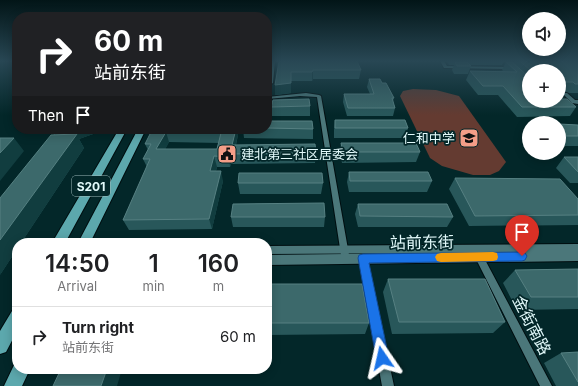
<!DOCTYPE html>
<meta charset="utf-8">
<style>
body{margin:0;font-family:Inter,"Noto Sans SC",sans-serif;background:#f2f2f2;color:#202124;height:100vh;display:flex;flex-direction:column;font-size:15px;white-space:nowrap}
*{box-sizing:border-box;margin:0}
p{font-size:13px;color:#757577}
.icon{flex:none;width:22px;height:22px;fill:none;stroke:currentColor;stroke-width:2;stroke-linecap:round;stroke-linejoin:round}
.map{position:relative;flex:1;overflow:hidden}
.panel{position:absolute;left:12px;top:238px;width:260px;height:136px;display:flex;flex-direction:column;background:#fff;border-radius:16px;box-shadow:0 2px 10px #0003}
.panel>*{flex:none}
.guide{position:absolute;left:12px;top:12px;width:260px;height:122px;border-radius:16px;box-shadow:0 2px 10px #0003;background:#202124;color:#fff;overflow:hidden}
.tools{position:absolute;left:522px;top:12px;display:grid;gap:8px}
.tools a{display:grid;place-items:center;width:44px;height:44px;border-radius:50%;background:#fff;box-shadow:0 2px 10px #0003;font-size:20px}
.pin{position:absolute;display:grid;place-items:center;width:34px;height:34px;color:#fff;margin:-41px -17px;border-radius:50% 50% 50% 0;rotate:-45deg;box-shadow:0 0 4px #0007}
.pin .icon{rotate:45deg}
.me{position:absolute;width:44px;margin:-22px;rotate:349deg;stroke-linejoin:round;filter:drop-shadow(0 0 3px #0008)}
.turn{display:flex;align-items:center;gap:14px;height:84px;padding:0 16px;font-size:18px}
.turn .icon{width:52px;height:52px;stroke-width:2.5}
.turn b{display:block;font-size:28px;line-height:34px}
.then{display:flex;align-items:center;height:38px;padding:0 16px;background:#0003;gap:8px;font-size:15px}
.eta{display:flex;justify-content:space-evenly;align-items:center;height:68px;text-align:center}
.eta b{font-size:24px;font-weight:600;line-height:28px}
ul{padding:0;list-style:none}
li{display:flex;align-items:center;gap:12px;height:60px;padding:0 16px;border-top:1px solid #e0e0e0}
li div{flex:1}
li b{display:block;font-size:15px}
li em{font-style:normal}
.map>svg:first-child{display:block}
</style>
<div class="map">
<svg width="578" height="386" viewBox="0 0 578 386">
<rect width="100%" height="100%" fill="#032729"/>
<!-- green -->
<path fill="#643b31" d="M413 89 436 90 459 96 506 162 499 171 490 175H473L442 166 430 158 400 96 403 91Z"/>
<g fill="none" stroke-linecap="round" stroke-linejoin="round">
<!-- minor casing -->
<g stroke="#000e10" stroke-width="2">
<path id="minor" d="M271 61H275L273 83 271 84 269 83Z
M440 61H444L447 66 509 67 511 68 509 69 446 68H444Z
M306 93 319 95 321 96 349 255 348 257 345 259 342 257 341 255 317 97 300 96 267 99V97Z
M559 93H567L575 100H578V104L572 103 564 95H559Z
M479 253 482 254 552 386H540L475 257 476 254Z
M363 255 366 256 367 259 394 386H382L359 259 360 256Z"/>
</g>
<!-- tertiary casing -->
<g stroke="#000e10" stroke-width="2">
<path id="tertiary" d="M578 244V261L267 265V255L426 253 267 254V246Z"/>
</g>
<!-- primary casing -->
<g stroke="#000e10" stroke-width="2">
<path id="primary" d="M119 129H127L65 243H52Z
M138 129H146L90 243H78Z
M17 309V331L6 352 0 354V331L12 311Z
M17 362V369H30L22 386H4L15 363Z"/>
</g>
<!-- minor -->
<use href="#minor" fill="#4b777a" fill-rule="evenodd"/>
<!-- tertiary -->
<use href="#tertiary" fill="#4b777a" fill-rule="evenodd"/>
<!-- primary -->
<use href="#primary" fill="#5ca8ad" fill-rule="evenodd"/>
</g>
<!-- wall -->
<path fill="#28575a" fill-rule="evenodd" d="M279 61 361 70 359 79H313L312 81H291V93L275 95Z
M447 61H504L502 65H470L471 66 468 74H454L452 70 454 65H449Z
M578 61V93H569L567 92H559V71H529V101L576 107 570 116 517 117 498 95H478L466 80 470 71H503L502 70 506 62Z
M369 79 382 83 394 98 393 101 395 108 393 116H347L343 102 344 94H370L367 87Z
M310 106V116H272L271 107Z
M335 120 408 128 405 138H334V130Z
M267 121 313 129V139L244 138 243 129H267Z
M559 124 578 125V146H559Z
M51 129H99L96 133 79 139 84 148 21 243H17V249L0 275 54 135Z
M237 129 238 135 236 145 316 153 315 163 231 164 230 167H217L216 171 223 181 212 229 129 230 123 220 147 167 143 159 148 150 145 144 153 132ZM169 142 219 143 217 149H165Z
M529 131V137L527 134Z
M341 143 420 152 416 162 342 163 340 153Z
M564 157H578V183H570L556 168Z
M349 172 432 181 427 192H349L347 182Z
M455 178 578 199V225L469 226 449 189Z
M238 183H323L321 194H240Z
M358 204 453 217 447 227H358L355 214Z
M231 217H325L324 227H233Z
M578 269V309L517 310 503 283 515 270Z
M388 279 505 322 493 333 392 334 383 292Z
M267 284 369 323 365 334 267 335Z
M578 352V386H556L544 363 561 353Z"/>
<!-- shaded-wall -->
<path fill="#113d3f" d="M313 70V79L312 81V72Z
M291 83V93L275 95V85Z
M65 129H99L96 133 79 139 84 148 21 243H17V249L0 275V240L62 145 54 133Z
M236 129H237L238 135 233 155 232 145Z
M166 132 169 142 160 160 156 149Z
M14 138 24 151 0 181V153Z
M229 154 231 164 230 167 229 157Z
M214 156 217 167 213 181 210 171Z
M221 171 223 181 212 229 209 219Z
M107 369H122L117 386H101Z"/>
<!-- building -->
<path fill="#3c696b" stroke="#568082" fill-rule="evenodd" d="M279 61H357L361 70H313L312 72H291V83L275 85Z
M520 61H578V84H575L573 82H559V71H531Z
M455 62H467L471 66H457Z
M506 62H512L529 77V101H559V99H567L576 107H522L503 86H483L470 71 517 72Z
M369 79H380L382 83H386L394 98H392L395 108H348L344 94H374Z
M309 99 310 106 271 107 273 100Z
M335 120H405L408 128H335Z
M267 121H312L313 129 267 128Z
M559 124 578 125V136H559Z
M57 129H65L54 133Z
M155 129H236L232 145 315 144 316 153 229 154V157L214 156 210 171H221L209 219 123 220 150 159H143L151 144H145L151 132H153ZM166 132 221 133 217 149H156Z
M77 134 0 240V198L51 135Z
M0 138H14L0 153Z
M341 143H416L420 152H343Z
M564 157H578V172Z
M349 172H428L432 181H350Z
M239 173H322L323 183H238Z
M455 178 560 179 578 199V215L475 216Z
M324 203 325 217H231L233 204Z
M358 204H447L453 217 360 216Z
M578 269V297H531L515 270Z
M388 279H485L505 322H399Z
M267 284H362L369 323H267Z
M578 352V382L561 353Z
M61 369H107L101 386H53Z"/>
<!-- sky -->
<linearGradient id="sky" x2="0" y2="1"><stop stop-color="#021517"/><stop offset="0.53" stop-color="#284754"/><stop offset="1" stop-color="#284754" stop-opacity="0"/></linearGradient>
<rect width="578" height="115" fill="url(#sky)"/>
<!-- route -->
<path fill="#1a73e8" stroke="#114b97" d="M522 252 525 253 527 256 525 260 522 261 369 263 389 358 387 363 382 365 377 363 358 258 359 255 363 254Z"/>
<!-- slow -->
<path fill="#f59e0b" d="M493 252 497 253 498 257 497 260 493 261 441 262 437 261 435 257 437 254 441 253Z"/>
<!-- icons -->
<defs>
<g id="school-square" transform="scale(1)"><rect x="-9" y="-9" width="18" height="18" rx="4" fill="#f49e88" stroke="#032729"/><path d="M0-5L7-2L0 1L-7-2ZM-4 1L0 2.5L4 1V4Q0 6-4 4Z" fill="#111"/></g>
<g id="civic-square" transform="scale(1)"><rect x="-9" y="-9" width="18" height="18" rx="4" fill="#f49e88" stroke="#032729"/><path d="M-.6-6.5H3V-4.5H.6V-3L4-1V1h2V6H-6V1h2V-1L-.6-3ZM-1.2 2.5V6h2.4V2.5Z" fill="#111"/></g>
</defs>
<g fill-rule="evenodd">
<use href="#school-square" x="469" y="138"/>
<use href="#civic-square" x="227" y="154"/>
</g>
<g text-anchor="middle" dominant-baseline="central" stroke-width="3.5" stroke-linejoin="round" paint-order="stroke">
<!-- shield labels -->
<rect fill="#032729" stroke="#a0bbbc" stroke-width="1" x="72" y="176" width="38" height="20" rx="3"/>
<g font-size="12" font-weight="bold" fill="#e3fafb">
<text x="91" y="186">S201</text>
</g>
<!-- poi labels -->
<g font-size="13" fill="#e3fafb" stroke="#032729" text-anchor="end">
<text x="455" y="138">仁和中学</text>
<text x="241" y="154" text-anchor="start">建北第三社区居委会</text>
</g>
<!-- near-street labels -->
<g font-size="16" fill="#e3fafb" stroke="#032729">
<text transform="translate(422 242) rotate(-1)">站前东街</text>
<text transform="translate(532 325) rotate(63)">金街南路</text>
</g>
</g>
</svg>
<div class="tools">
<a><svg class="icon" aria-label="sound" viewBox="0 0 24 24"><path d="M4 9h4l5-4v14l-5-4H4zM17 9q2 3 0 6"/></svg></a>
<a>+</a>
<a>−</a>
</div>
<div class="pin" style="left:522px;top:256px;background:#d93025"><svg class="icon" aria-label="arrive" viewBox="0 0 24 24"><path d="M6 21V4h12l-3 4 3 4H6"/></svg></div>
<svg class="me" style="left:382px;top:358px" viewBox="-20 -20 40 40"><path d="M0-17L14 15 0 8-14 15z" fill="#1a73e8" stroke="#fff" stroke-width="4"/></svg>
<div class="guide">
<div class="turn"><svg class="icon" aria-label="right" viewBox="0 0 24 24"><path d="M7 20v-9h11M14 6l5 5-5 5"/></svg><div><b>60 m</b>站前东街</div></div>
<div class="then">Then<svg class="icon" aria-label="arrive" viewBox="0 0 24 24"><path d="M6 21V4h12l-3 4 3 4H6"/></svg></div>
</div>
<section class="panel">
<div class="eta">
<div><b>14:50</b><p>Arrival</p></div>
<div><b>1</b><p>min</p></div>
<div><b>160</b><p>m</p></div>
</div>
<ul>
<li><svg class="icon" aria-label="right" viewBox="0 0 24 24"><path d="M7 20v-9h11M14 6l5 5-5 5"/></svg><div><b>Turn right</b><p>站前东街</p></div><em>60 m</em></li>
</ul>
</section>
</div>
